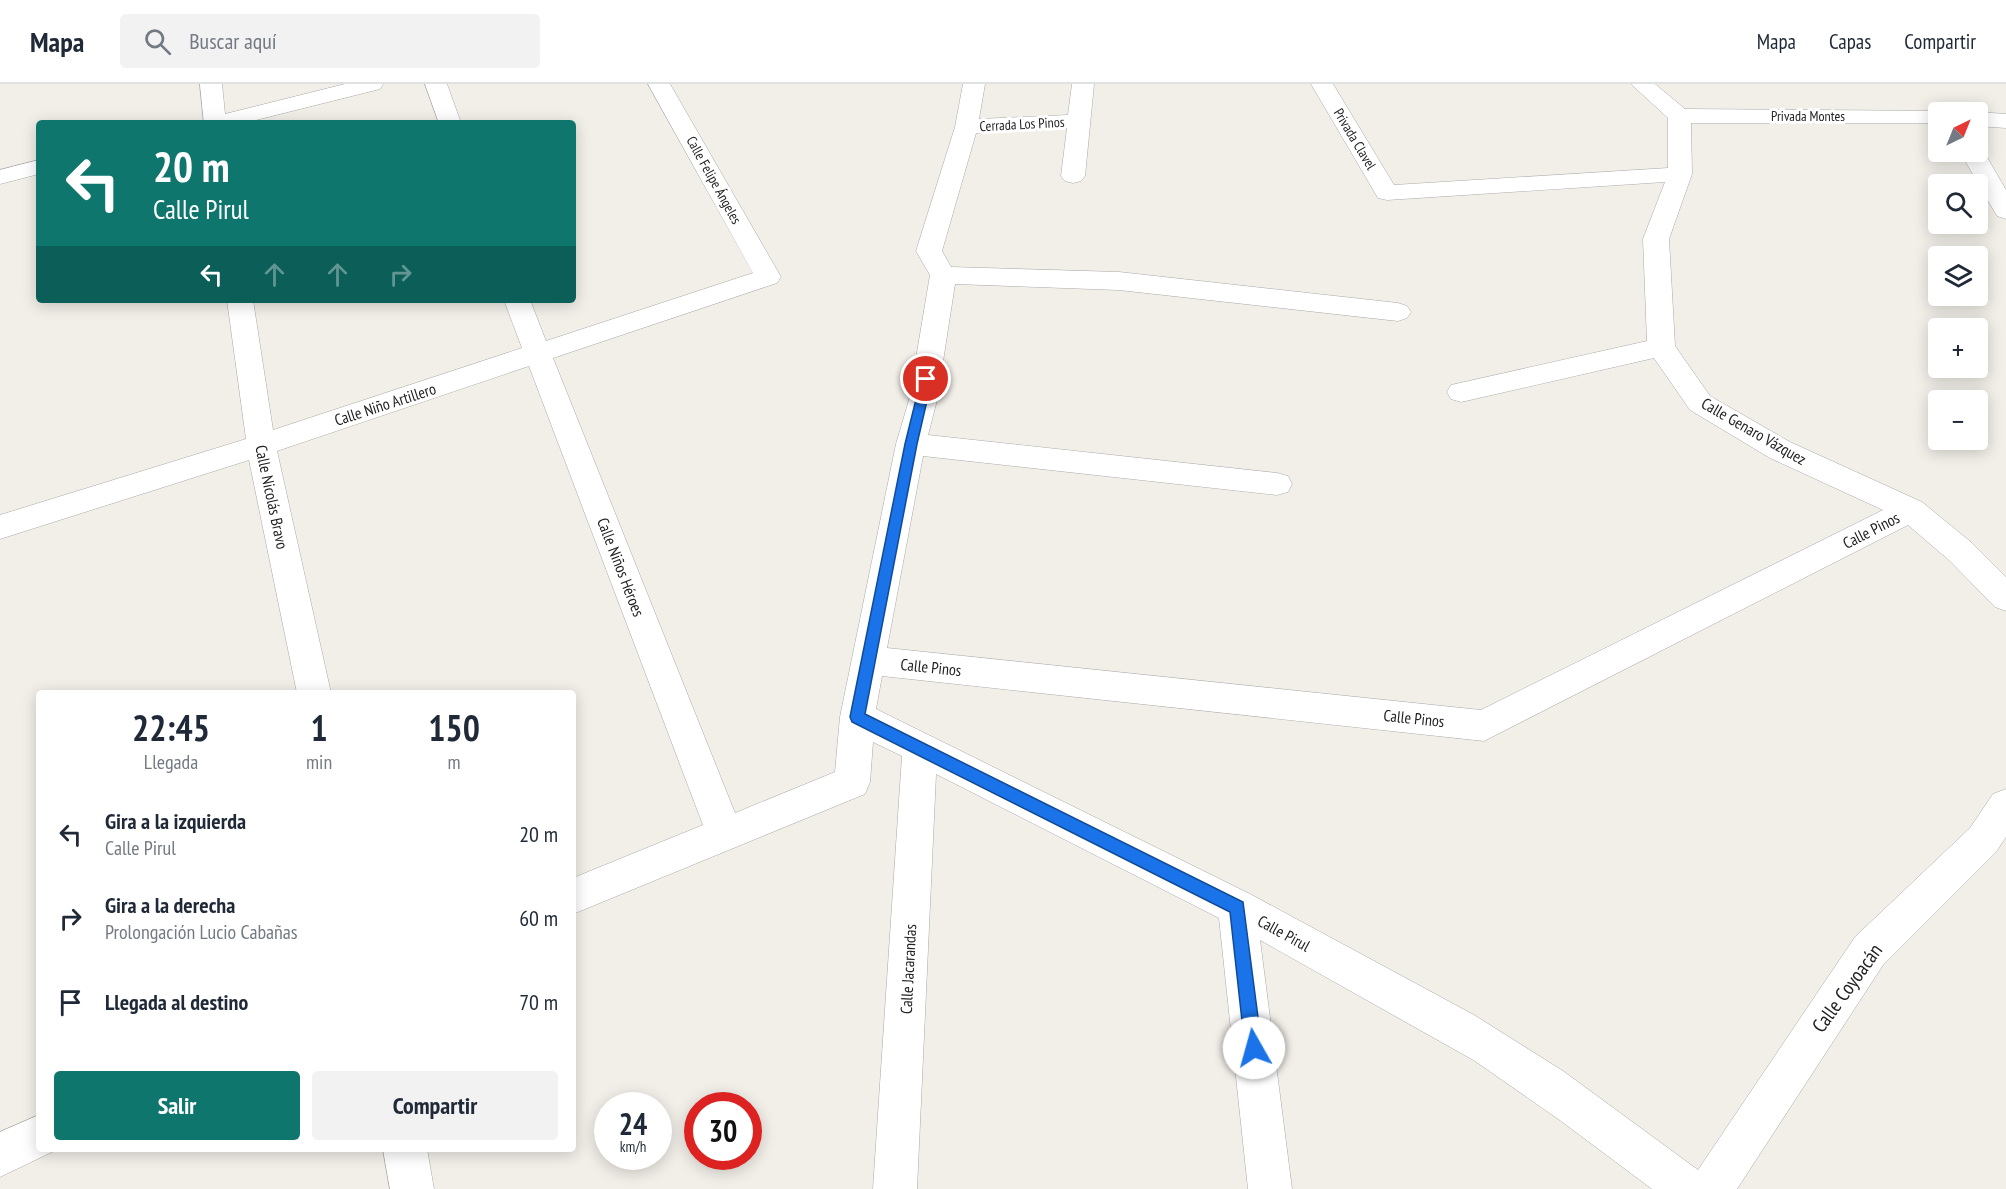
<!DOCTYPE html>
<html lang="es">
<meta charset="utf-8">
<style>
body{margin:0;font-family:"PT Sans Narrow",sans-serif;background:#f2f2f3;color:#1f2937;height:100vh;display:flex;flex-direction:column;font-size:22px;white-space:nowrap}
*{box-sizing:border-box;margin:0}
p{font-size:20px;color:#747a83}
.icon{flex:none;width:33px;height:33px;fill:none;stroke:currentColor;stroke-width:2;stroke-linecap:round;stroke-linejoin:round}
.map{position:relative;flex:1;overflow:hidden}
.side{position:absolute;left:36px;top:606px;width:540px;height:462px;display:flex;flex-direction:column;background:#fff;border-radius:6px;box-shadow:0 3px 15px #0003}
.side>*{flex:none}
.banner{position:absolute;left:36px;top:36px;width:540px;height:183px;border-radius:6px;box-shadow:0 3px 15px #0003;background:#0f766e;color:#fff;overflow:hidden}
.needle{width:39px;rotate:43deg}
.tools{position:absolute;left:1928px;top:18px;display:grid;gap:12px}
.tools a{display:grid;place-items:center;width:60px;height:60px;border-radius:6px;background:#fff;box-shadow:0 3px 15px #0003;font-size:30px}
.speed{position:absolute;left:594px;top:1008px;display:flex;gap:12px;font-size:30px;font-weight:700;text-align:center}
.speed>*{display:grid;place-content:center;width:78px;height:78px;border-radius:50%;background:#fff;box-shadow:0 3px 15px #0003;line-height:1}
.speed small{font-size:15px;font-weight:400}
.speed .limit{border:9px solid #d22;background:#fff;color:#111}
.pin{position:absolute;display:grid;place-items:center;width:51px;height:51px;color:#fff;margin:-26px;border:3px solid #fff;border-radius:50%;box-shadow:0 2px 6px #0007}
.me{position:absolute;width:66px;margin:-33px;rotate:353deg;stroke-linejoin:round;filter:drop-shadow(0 0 4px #0008)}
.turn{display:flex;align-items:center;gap:21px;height:126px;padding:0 18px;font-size:27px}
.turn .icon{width:78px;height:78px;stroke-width:2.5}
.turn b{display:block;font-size:42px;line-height:51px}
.lanes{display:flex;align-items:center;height:57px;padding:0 18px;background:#0003;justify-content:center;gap:30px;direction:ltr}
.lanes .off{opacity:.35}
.eta{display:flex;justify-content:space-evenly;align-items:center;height:102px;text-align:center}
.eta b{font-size:36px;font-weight:600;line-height:42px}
.button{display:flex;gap:12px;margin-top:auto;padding:12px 18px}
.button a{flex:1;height:69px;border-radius:6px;background:#0f766e;color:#fff;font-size:24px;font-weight:600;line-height:69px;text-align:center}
.button a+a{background:#f2f2f3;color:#1f2937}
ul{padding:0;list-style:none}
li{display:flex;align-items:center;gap:18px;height:84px;padding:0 18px}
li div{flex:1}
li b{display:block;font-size:22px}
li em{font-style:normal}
header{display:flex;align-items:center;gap:36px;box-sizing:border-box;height:84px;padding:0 30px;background:#fff;border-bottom:2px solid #e0e1e3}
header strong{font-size:28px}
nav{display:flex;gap:33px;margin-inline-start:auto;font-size:21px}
.search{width:420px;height:54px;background:#f2f2f3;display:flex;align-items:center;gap:15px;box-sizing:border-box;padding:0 21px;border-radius:6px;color:#747a83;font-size:22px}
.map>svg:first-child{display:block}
</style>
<header>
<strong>Mapa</strong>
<div class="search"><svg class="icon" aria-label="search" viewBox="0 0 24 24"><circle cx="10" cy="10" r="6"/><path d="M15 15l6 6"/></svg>Buscar aquí</div>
<nav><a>Mapa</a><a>Capas</a><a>Compartir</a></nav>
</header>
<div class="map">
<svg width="2006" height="1105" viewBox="0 0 2006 1105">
<rect width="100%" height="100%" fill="#f2efe9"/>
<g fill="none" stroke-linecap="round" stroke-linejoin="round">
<!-- minor casing -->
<g stroke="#a9a9a9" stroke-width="1">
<path id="minor" d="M200 0H222L225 30 345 0H383L380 5 244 39H204Z
M425 0H447L461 39H439Z
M648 0H670L781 193 777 199 553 274 735 729 835 688 840 633 896 360 909 316 930 191 916 167 955 43 963 0H985L979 35 1068 31 1072 0H1094L1085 92 1081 97 1073 99 1065 97 1061 92 1067 44 976 49 942 167 951 183 1119 188 1398 219 1407 222 1411 228 1407 234 1398 237 1119 206 955 200 937 316 928 351 1277 389 1288 392 1292 400 1288 408 1277 411 923 372 887 564 1481 626 1883 426 1770 374 1690 326 1654 274 1461 318 1451 315 1447 308 1451 301 1647 257 1643 155 1665 98 1387 116 1378 114 1311 0H1333L1394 101 1668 84V34L1631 0H1655L1685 25 1946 27 1938 28V39H1691L1692 90 1669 155 1675 262 1710 312 1790 358 1922 418 1972 459 2006 493V527L1995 523 1950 477 1908 441 1484 657 882 592 876 625 1250 810 1474 931 1563 987 1698 1086 1855 853 1970 744 1993 710 2006 705V753L1996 768 1883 881 1737 1105H1652L1561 1037 1475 977 1260 856 1292 1105H1248L1219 834 936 690 917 1105H873L902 672 873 658 870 698 865 710 573 830V794L703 741 529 282 277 367 331 609H297L249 376 0 455V431L246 355 227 216H253L273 346 522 264 504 216H530L546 257 753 189Z
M1976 28H1977L2006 30V44L1977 42Z
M1977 62 1984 68 2006 106V135L1997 132 1960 68H1977Z
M39 76V90L0 100V86Z
M39 1031V1065H55L54 1067 0 1093V1048Z
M383 1065H427L434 1105H390Z"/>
</g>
<!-- minor -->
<use href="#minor" fill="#fff" fill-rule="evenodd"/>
</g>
<!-- route -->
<path fill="#1a73e8" stroke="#114b97" stroke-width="1.5" d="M926 291 932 295 917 360 865 630 1243 818 1262 964 1260 970 1254 973 1248 970 1245 964 1230 828 852 638 850 633 905 360 921 295Z"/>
<g text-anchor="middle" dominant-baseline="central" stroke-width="6" stroke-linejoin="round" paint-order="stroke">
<!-- far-street labels -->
<g font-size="14" fill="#222" stroke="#fff">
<text x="1808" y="32">Privada Montes</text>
<text transform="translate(1022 40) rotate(-3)">Cerrada Los Pinos</text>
<text transform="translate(1355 55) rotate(59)">Privada Clavel</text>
<text transform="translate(714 96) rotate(61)">Calle Felipe Ángeles</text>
</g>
<!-- street labels -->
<g font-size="16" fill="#222" stroke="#fff">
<text transform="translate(385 320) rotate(-18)">Calle Niño Artillero</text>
<text transform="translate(1754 347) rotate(30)">Calle Genaro Vázquez</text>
<text transform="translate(272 413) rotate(78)">Calle Nicolás Bravo</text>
<text transform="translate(1871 446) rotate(-27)">Calle Pinos</text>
<text transform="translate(621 483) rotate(69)">Calle Niños Héroes</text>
<text transform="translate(931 583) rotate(6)">Calle Pinos</text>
<text transform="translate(1414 634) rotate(6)">Calle Pinos</text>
<text transform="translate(1284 849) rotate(29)">Calle Pirul</text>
<text transform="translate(908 885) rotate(-87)">Calle Jacarandas</text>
</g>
<!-- near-street labels -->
<g font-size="20" fill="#222" stroke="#fff">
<text transform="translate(1847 904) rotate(-54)">Calle Coyoacán</text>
</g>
</g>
</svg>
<div class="tools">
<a><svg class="needle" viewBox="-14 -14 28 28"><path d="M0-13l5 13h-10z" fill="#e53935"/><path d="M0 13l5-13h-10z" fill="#747a83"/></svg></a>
<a><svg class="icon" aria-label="search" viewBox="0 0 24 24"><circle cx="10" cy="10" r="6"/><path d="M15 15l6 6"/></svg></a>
<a><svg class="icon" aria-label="layers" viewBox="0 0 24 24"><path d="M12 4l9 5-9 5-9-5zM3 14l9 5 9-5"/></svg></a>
<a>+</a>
<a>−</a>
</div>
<div class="speed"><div>24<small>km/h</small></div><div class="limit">30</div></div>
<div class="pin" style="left:926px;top:295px;background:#d93025"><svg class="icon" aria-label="arrive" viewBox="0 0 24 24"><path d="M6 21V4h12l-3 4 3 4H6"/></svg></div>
<svg class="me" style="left:1254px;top:964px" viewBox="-20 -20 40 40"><circle r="19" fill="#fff"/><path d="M0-13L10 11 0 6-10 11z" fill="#1a73e8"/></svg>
<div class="banner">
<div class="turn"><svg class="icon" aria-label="left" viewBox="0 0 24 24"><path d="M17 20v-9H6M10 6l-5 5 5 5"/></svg><div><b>20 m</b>Calle Pirul</div></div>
<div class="lanes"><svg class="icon" aria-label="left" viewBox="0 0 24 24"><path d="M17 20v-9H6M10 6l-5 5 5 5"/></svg><svg class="icon off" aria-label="ahead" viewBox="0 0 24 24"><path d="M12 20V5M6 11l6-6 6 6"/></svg><svg class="icon off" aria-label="ahead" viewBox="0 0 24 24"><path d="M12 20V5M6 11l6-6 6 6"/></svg><svg class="icon off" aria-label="right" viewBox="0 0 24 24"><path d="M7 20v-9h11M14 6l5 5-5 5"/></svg></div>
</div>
<section class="side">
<div class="eta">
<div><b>22:45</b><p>Llegada</p></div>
<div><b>1</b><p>min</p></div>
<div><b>150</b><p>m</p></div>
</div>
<ul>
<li><svg class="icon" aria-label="left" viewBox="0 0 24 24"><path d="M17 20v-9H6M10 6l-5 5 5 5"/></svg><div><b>Gira a la izquierda</b><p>Calle Pirul</p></div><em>20 m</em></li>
<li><svg class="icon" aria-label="right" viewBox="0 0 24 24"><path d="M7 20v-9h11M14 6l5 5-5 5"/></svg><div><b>Gira a la derecha</b><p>Prolongación Lucio Cabañas</p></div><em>60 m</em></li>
<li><svg class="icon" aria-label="arrive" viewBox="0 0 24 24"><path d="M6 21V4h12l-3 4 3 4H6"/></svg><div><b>Llegada al destino</b></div><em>70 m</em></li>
</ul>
<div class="button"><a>Salir</a><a>Compartir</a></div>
</section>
</div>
